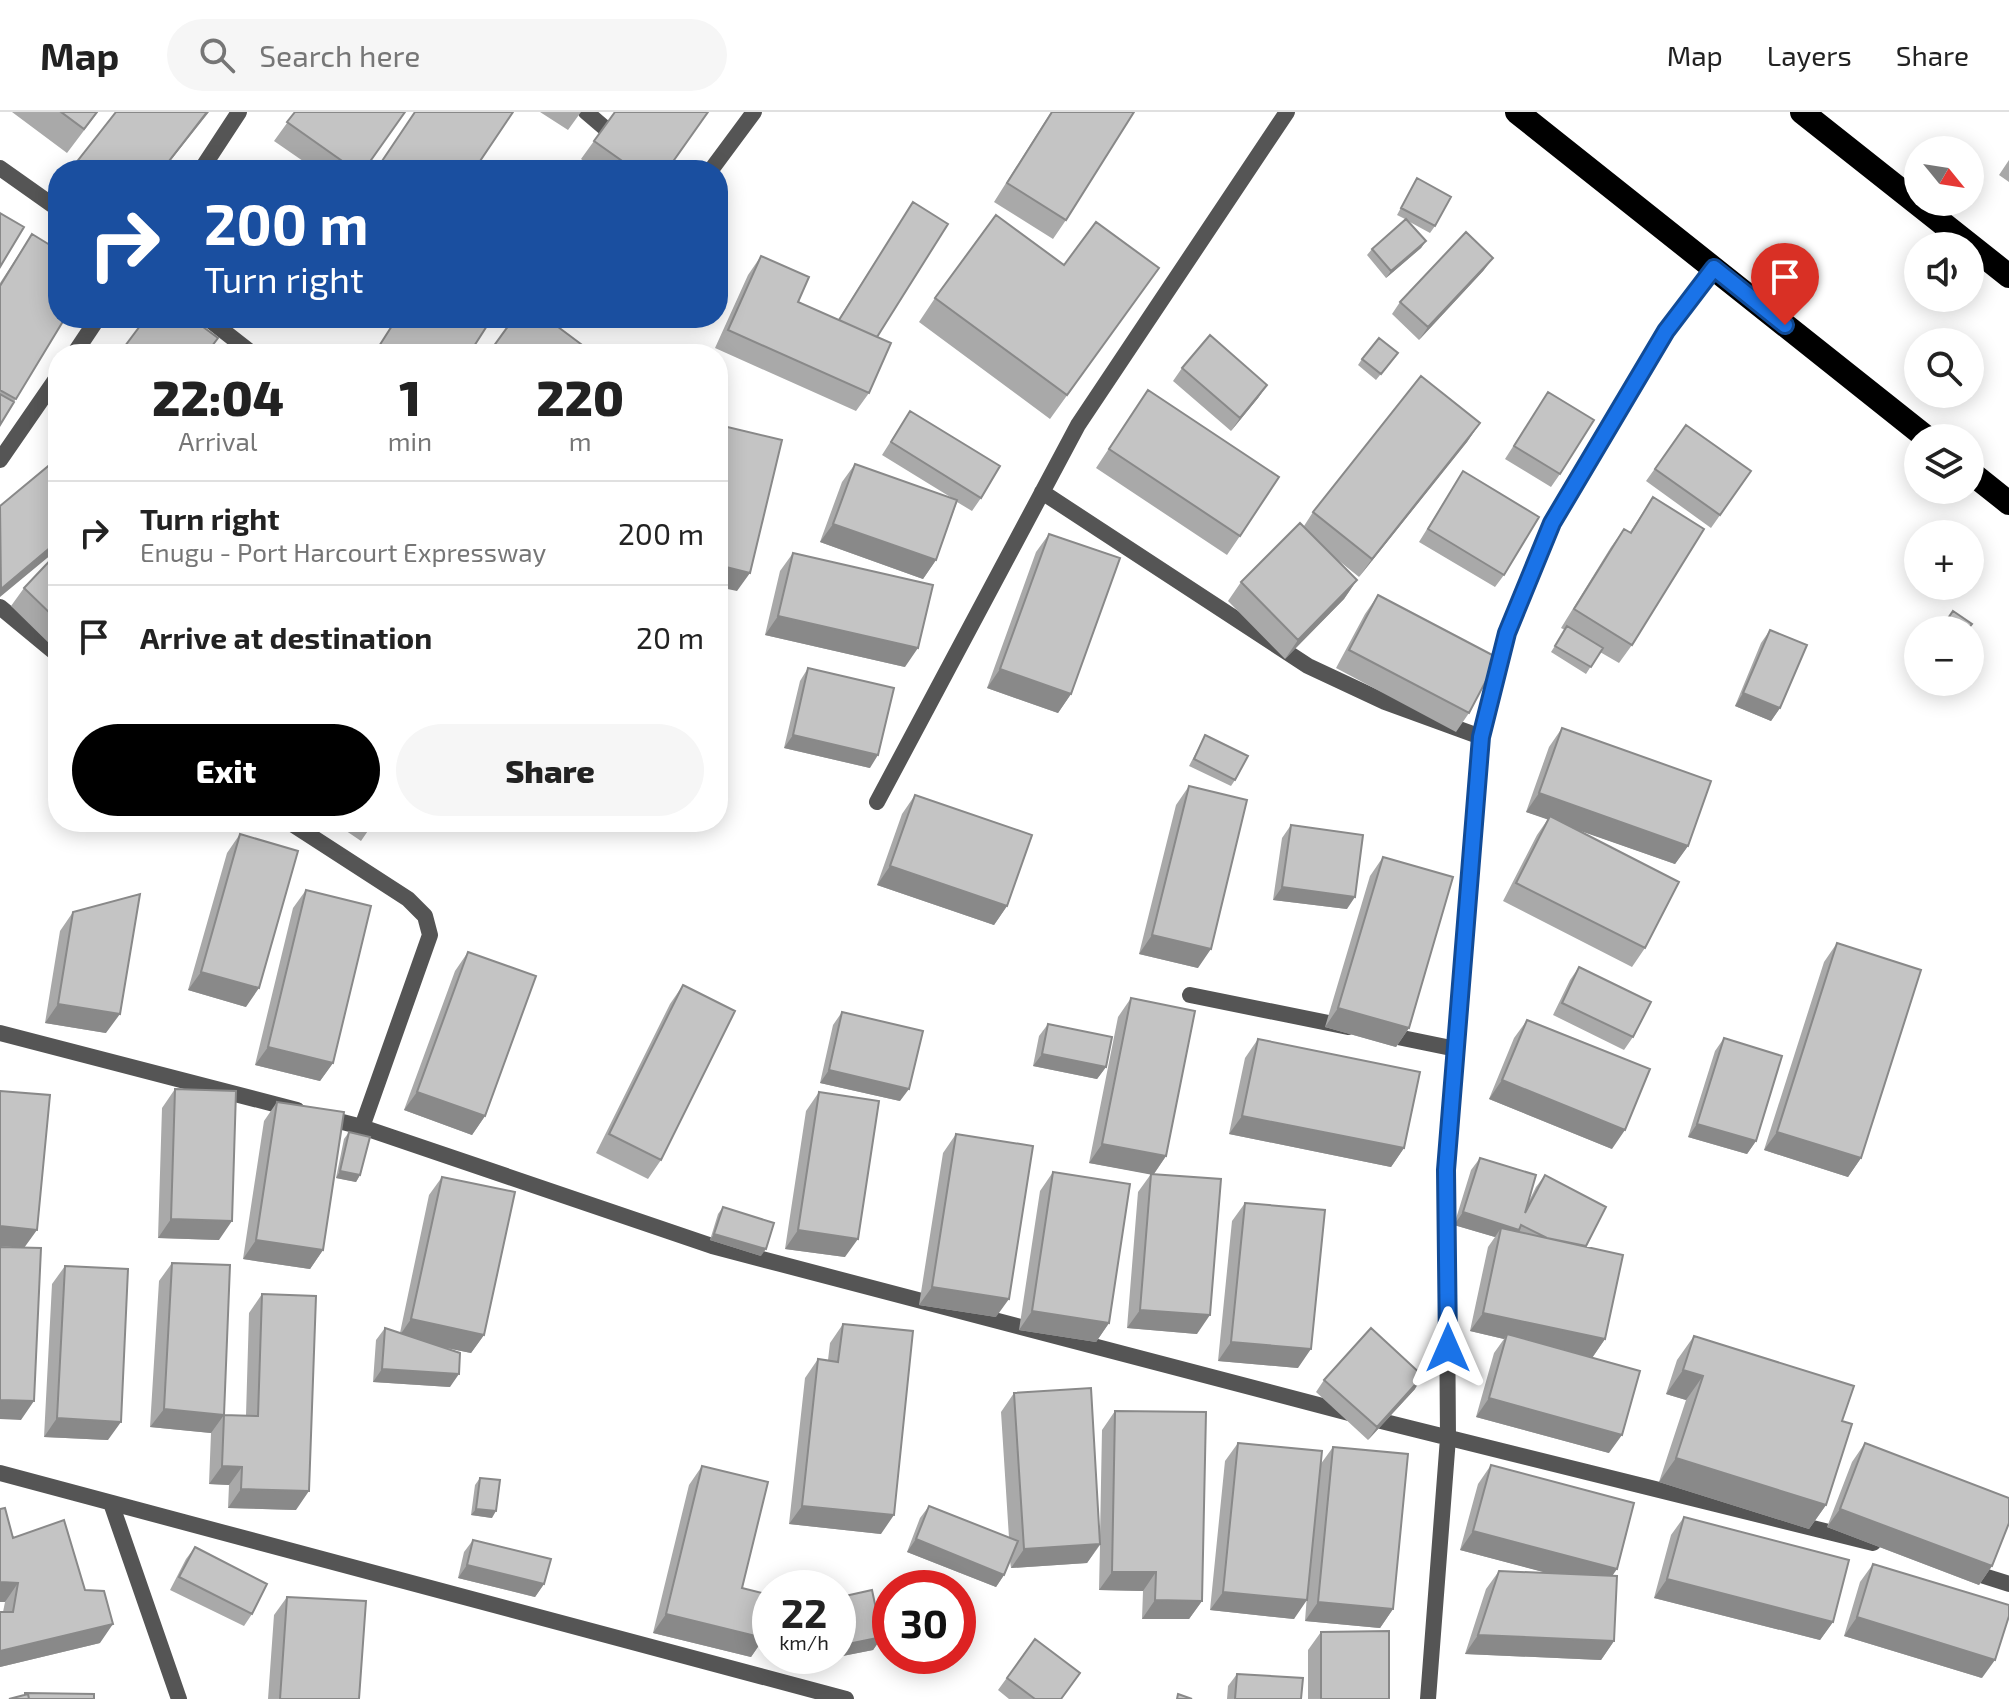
<!DOCTYPE html>
<meta charset="utf-8">
<style>
body{margin:0;font-family:"Exo 2",sans-serif;background:#f6f6f6;color:#222;height:100vh;display:flex;flex-direction:column;font-size:30px;white-space:nowrap}
*{box-sizing:border-box;margin:0}
p{font-size:26px;color:#767676}
.icon{flex:none;width:44px;height:44px;fill:none;stroke:currentColor;stroke-width:2;stroke-linecap:round;stroke-linejoin:round}
.map{position:relative;flex:1;overflow:hidden}
.details{position:absolute;left:48px;top:232px;width:680px;height:488px;display:flex;flex-direction:column;background:#fff;border-radius:32px;box-shadow:0 4px 20px #0003}
.details>*{flex:none}
.guide{position:absolute;left:48px;top:48px;width:680px;height:168px;border-radius:32px;box-shadow:0 4px 20px #0003;background:#1a4fa0;color:#fff;overflow:hidden}
.needle{width:52px;rotate:120deg}
.tools{position:absolute;left:1904px;top:24px;display:grid;gap:16px}
.tools a{display:grid;place-items:center;width:80px;height:80px;border-radius:50%;background:#fff;box-shadow:0 4px 20px #0003;font-size:40px}
.speed{position:absolute;left:752px;top:1458px;display:flex;gap:16px;font-size:40px;font-weight:700;text-align:center}
.speed>*{display:grid;place-content:center;width:104px;height:104px;border-radius:50%;background:#fff;box-shadow:0 4px 20px #0003;line-height:1}
.speed small{font-size:20px;font-weight:400}
.speed .limit{border:12px solid #d22;background:#fff;color:#111}
.pin{position:absolute;display:grid;place-items:center;width:68px;height:68px;color:#fff;margin:-82px -34px;border-radius:50% 50% 50% 0;rotate:-45deg;box-shadow:0 0 8px #0007}
.pin .icon{rotate:45deg}
.me{position:absolute;width:88px;margin:-44px;rotate:0deg;stroke-linejoin:round;filter:drop-shadow(0 0 6px #0008)}
.turn{display:flex;align-items:center;gap:28px;height:168px;padding:0 24px;font-size:36px}
.turn .icon{width:104px;height:104px;stroke-width:2.5}
.turn b{display:block;font-size:56px;line-height:68px}
.eta{display:flex;justify-content:space-evenly;align-items:center;height:136px;text-align:center}
.eta b{font-size:48px;font-weight:800;line-height:56px}
.action{display:flex;gap:16px;margin-top:auto;padding:16px 24px}
.action a{flex:1;height:92px;border-radius:48px;background:#000;color:#fff;font-size:32px;font-weight:800;line-height:92px;text-align:center}
.action a+a{background:#f6f6f6;color:#222}
ul{padding:0;list-style:none}
li{display:flex;align-items:center;gap:24px;height:104px;padding:0 24px;border-top:2px solid #e0e0e0}
li div{flex:1}
li b{display:block;font-size:30px}
li em{font-style:normal}
header{display:flex;align-items:center;gap:48px;box-sizing:border-box;height:112px;padding:0 40px;background:#fff;border-bottom:2px solid #e0e0e0}
header strong{font-size:38px}
nav{display:flex;gap:44px;margin-inline-start:auto;font-size:28px}
.search{width:560px;height:72px;background:#f6f6f6;display:flex;align-items:center;gap:20px;box-sizing:border-box;padding:0 28px;border-radius:44px;color:#767676;font-size:30px}
.map>svg:first-child{display:block}
</style>
<header>
<strong>Map</strong>
<div class="search"><svg class="icon" aria-label="search" viewBox="0 0 24 24"><circle cx="10" cy="10" r="6"/><path d="M15 15l6 6"/></svg>Search here</div>
<nav><a>Map</a><a>Layers</a><a>Share</a></nav>
</header>
<div class="map">
<svg width="2009" height="1587" viewBox="0 0 2009 1587">
<rect width="100%" height="100%" fill="#fff"/>
<g fill="none" stroke-linecap="round" stroke-linejoin="round">
<!-- street -->
<path stroke="#555" stroke-width="16" d="M586 0 620 29
M0 56 58 97
M201 58 239 0
M711 58 754 0
M207 206 253 242
M74 242 98 206
M0 348 58 264
M1042 380 1308 554 1385 590 1481 625
M0 495 58 543
M877 690 1078 313 1287 0
M289 710 408 787 425 804 430 823 362 1015
M1190 883 1348 915
M0 921 297 998
M1383 922 1456 937
M323 1005 362 1015 712 1134 1349 1301 1873 1431
M0 1361 846 1587
M111 1391 179 1587
M1965 1458 2009 1472
M1428 1587 1448 1326 1446 1058 1481 625 1507 521 1552 411 1666 219 1714 156"/>
<!-- highway -->
<path stroke="#000" stroke-width="24" d="M1517 0 1927 326
M1802 0 2009 164
M1970 360 2009 391"/>
</g>
<!-- wall -->
<path fill="#a9a9a9" d="M12 0H98L67 41Z
M295 0 364 58H316L274 29Z
M540 0H581L568 18Z
M615 0 667 58H596L581 47Z
M1051 0H1134L1066 108 1053 127 994 90Z
M2009 48V70L1999 63Z
M1417 66 1435 114 1430 121 1408 109 1426 129 1421 136 1386 166 1367 143 1372 137 1405 107 1397 103Z
M913 90 877 225 869 281 856 299 715 236 748 163 761 144 798 190 838 208Z
M32 122 65 206 0 313V171Z
M1064 153 1159 156 1050 307 919 210 935 186Z
M1484 158 1419 228 1392 202 1400 190Z
M1362 247H1393L1376 268 1358 253Z
M1182 256 1267 273 1258 286 1231 319 1173 269Z
M1548 280 1560 362 1551 375 1505 347Z
M1135 297 1240 424 1227 443 1096 356Z
M910 299 981 386 972 399 957 390 936 448 923 467 820 430 842 370 855 352 952 386 882 343Z
M1480 311 1467 330 1359 465 1338 448 1357 468 1344 487 1285 547 1228 489 1241 470 1304 414 1313 400Z
M1686 313 1751 359 1711 416 1646 369Z
M1463 359 1504 463 1495 475 1419 430Z
M1653 385 1632 533 1619 551 1600 540 1586 562 1551 540 1565 518 1561 516 1611 435 1624 417 1630 420Z
M1049 422 1071 582 1058 601 987 576 1036 440Z
M58 440V540L11 494 24 476Z
M793 441 905 555 765 523 780 459Z
M1378 483 1469 601 1456 620 1336 556 1365 502Z
M1770 518 1780 596 1771 609 1735 594 1761 531Z
M808 556 870 656 784 636 800 569Z
M1562 616 1688 734 1675 752 1576 717 1645 836 1632 855 1503 789 1537 723 1548 707 1526 700 1549 635Z
M1205 623 1235 668 1231 674 1189 654Z
M1189 674 1198 856 1139 842 1176 693Z
M915 683 1007 794 994 813 877 773 902 702Z
M333 710H374L361 729Z
M1291 713 1347 797 1273 788 1282 726Z
M240 722 246 895 188 878 227 741Z
M1383 745 1409 916 1396 935 1325 915 1370 764Z
M306 778 333 951 320 969 255 953 293 796Z
M73 800 106 921 45 911 60 819Z
M1837 831 1861 1046 1848 1065 1764 1038 1824 850Z
M468 840 485 1004 472 1023 404 998 455 859Z
M1579 855 1633 925 1624 938 1553 903 1570 868Z
M683 873 661 1048 648 1067 596 1041 670 892Z
M1131 886 1166 1044 1154 1062 1197 1222 1127 1216 1138 1080 1151 1062 1089 1051 1118 905Z
M842 900 900 989 820 971 833 913Z
M1527 908 1612 1037 1489 987 1514 926Z
M1048 912 1106 955 1097 967 1033 954 1039 924Z
M1724 926 1756 1029 1747 1042 1688 1025 1715 939Z
M1258 927 1404 1036 1391 1055 1229 1022 1245 946Z
M175 977 219 1128 158 1126 162 996Z
M819 980 845 1145 785 1137 806 999Z
M277 990 323 1138 310 1157 243 1147 264 1009Z
M349 1020 360 1063 356 1070 336 1066 344 1027Z
M956 1022 996 1205 919 1193 943 1041Z
M1480 1046 1528 1091 1536 1075 1545 1063 1586 1134 1605 1227 1592 1246 1609 1341 1476 1305 1494 1241 1504 1227 1470 1219 1488 1135 1495 1125 1454 1113 1471 1058Z
M1053 1060 1109 1211 1096 1230 1019 1218 1040 1079Z
M442 1065 484 1223 471 1241 442 1235 450 1275 373 1270 376 1228 385 1216 400 1221 429 1083Z
M1245 1091 1298 1256 1218 1249 1232 1109Z
M723 1095 761 1144 710 1128 718 1102Z
M172 1151 224 1303H246L249 1201 262 1182 296 1398 228 1396 229 1373 209 1372 211 1321 150 1315 159 1169Z
M65 1154 108 1328 44 1325 52 1172Z
M843 1212 881 1422 789 1412 805 1266 818 1247 828 1248 830 1231Z
M1694 1224 1842 1309 1826 1393 1809 1417 1659 1370 1686 1288 1666 1282 1677 1248Z
M1324 1268 1415 1277 1368 1328 1316 1280Z
M1014 1281 1100 1424 1102 1318 1115 1299 1202 1489 1189 1507H1142L1143 1479 1099 1478 1100 1433 1087 1451 1011 1456 1010 1449 1004 1463 996 1475 907 1440 920 1406 929 1394 1009 1426 1001 1300Z
M1238 1331 1320 1353 1333 1335 1393 1497 1380 1516 1305 1509 1308 1470 1294 1507 1210 1498 1225 1349Z
M1865 1331 1992 1454 1979 1473 1827 1415 1852 1350Z
M1491 1353 1612 1464 1614 1529 1601 1548 1465 1542 1486 1477 1499 1459 1548 1461 1460 1438 1478 1372Z
M702 1354 742 1476 764 1526 751 1545 653 1521 689 1373Z
M480 1366 492 1406 471 1403 475 1373Z
M1684 1405 1833 1510 1820 1528 1654 1486 1671 1423Z
M13 1426 100 1531 0 1555V1500H3L5 1490Z
M473 1428 544 1472 535 1485 458 1466 464 1440Z
M195 1435 252 1502 244 1514 170 1478 186 1447Z
M1873 1452 1982 1566 1844 1524 1860 1470Z
M845 1484 882 1525 873 1538 812 1550 811 1544H838V1494Z
M287 1485 359 1587H268L274 1503Z
M1321 1520 1389 1587H1308V1538Z
M1035 1527 1062 1587H1009L998 1578Z
M1237 1562 1301 1587H1227L1228 1574Z"/>
<!-- shaded-wall -->
<path fill="#898989" d="M207 0H209L163 58H162Z
M1426 129 1421 136 1386 166 1391 159Z
M1493 146 1484 158 1419 228 1428 215Z
M1267 273 1258 286 1231 319 1240 306Z
M1480 311 1467 330 1359 465 1372 447Z
M833 412 936 448 923 467 820 430Z
M58 429V437L0 485V478Z
M718 453 750 461 737 479 718 475Z
M1357 468 1344 487 1285 547 1298 528Z
M778 504 918 536 905 555 765 523Z
M1000 557 1071 582 1058 601 987 576Z
M1743 581 1780 596 1771 609 1735 594Z
M793 623 878 643 870 656 784 636Z
M1539 681 1688 734 1675 752 1526 700Z
M890 754 1007 794 994 813 877 773Z
M1282 775 1355 785 1347 797 1273 788Z
M1152 823 1211 837 1198 856 1139 842Z
M201 860 259 876 246 895 188 878Z
M58 892 120 902 106 921 45 911Z
M1338 896 1409 916 1396 935 1325 915Z
M268 935 333 951 320 969 255 953Z
M1042 942 1106 955 1097 967 1033 954Z
M829 958 909 977 900 989 820 971Z
M1502 968 1625 1018 1612 1037 1489 987Z
M417 980 485 1004 472 1023 404 998Z
M1242 1004 1404 1036 1391 1055 1229 1022Z
M1697 1012 1756 1029 1747 1042 1688 1025Z
M1777 1020 1861 1046 1848 1065 1764 1038Z
M1102 1032 1166 1044 1153 1063 1089 1051Z
M340 1059 360 1063 356 1070 336 1066Z
M1463 1100 1519 1118 1510 1130 1501 1116 1495 1125 1454 1113Z
M171 1107 232 1109 219 1128 158 1126Z
M0 1114 37 1118 24 1136 0 1134Z
M798 1118 858 1127 845 1145 785 1137Z
M714 1122 766 1137 761 1144 710 1128Z
M256 1128 323 1138 310 1157 243 1147Z
M932 1175 1009 1187 996 1205 919 1193Z
M1140 1198 1210 1203 1197 1222 1127 1216Z
M1032 1199 1109 1211 1096 1230 1019 1218Z
M1483 1201 1605 1227 1592 1246 1507 1222 1504 1227 1470 1219Z
M411 1207 484 1223 471 1241 398 1226Z
M1231 1230 1311 1237 1298 1256 1218 1249Z
M382 1257 459 1262 450 1275 373 1270Z
M1683 1258 1703 1264 1686 1288 1666 1282Z
M1423 1264 1415 1277 1368 1328 1377 1315Z
M1489 1286 1622 1323 1609 1341 1476 1305Z
M0 1288 34 1289 21 1308 0 1307Z
M164 1297 224 1303 211 1321 150 1315Z
M57 1306 121 1310 108 1328 44 1325Z
M1676 1346 1826 1393 1809 1417 1659 1370Z
M222 1354 242 1355 229 1373 209 1372Z
M241 1377 309 1379 296 1398 228 1396Z
M802 1394 894 1403 881 1422 789 1412Z
M476 1397 496 1399 492 1406 471 1403Z
M1840 1397 1992 1454 1979 1473 1827 1415Z
M1473 1419 1617 1457 1604 1476 1460 1438Z
M916 1427 1004 1463 996 1475 907 1440Z
M1100 1432 1087 1451 1011 1456 1024 1437Z
M467 1453 544 1472 535 1485 458 1466Z
M1112 1460H1156L1143 1479 1099 1478Z
M1667 1467 1833 1510 1820 1528 1654 1486Z
M0 1470 18 1471 5 1490H0Z
M1223 1480 1307 1488 1294 1507 1210 1498Z
M1155 1488 1202 1489 1189 1507H1142Z
M1318 1490 1393 1497 1380 1516 1305 1509Z
M666 1502 764 1526 751 1545 653 1521Z
M1857 1505 1995 1548 1982 1566 1844 1524Z
M113 1512 100 1531 0 1555V1539Z
M1478 1523 1614 1529 1601 1548 1465 1542Z
M882 1525 873 1538 812 1550 816 1544H838V1534Z"/>
<!-- building -->
<path fill="#c4c4c4" stroke="#898989" stroke-width="2" d="M61 0H97L84 17Z
M116 0H207L162 58H74L72 56Z
M295 0H405L364 58H355L287 10Z
M415 0H513L474 58H376Z
M615 0H708L667 58H635L594 29Z
M1052 0H1134L1066 108 1007 71Z
M1417 66 1451 85 1435 114 1401 96Z
M913 90 948 112 877 225 839 208Z
M0 101 24 115 0 155Z
M996 103 1064 153 1096 110 1159 156 1067 283 935 186Z
M1406 107 1426 129 1391 159 1372 137Z
M1466 120 1493 146 1428 215 1400 190Z
M32 122 58 138V206H65L16 287 0 278V174Z
M761 144 809 165 798 190 891 231 869 281 728 218Z
M146 206H191L218 226 206 242H119Z
M397 206H492L469 242H374Z
M514 206H546L593 241 592 242H488Z
M1210 223 1267 273 1240 306 1182 256Z
M1379 226 1398 241 1381 262 1362 247Z
M635 237 656 242H634Z
M1421 264 1480 311 1372 447 1313 400Z
M1148 278 1279 365 1240 424 1109 337Z
M1548 280 1594 308 1560 362 1514 334Z
M0 282 14 290 0 313Z
M910 299 1000 354 981 386 891 330Z
M719 313 782 328 750 461 718 453V318Z
M1686 313 1751 359 1720 403 1655 357Z
M58 346V429L1 477 0 394Z
M855 352 957 388 936 448 833 412Z
M1463 359 1539 405 1504 463 1428 417Z
M1653 385 1704 417 1632 533 1574 497 1624 417 1631 421Z
M1300 411 1357 468 1298 528 1241 470Z
M1049 422 1120 446 1071 582 1000 557Z
M58 440V509L24 476Z
M793 441 933 473 918 536 778 504Z
M1378 483 1498 546 1469 601 1349 538Z
M1953 499 1972 512 1967 518H1940Z
M1567 514 1603 536 1591 555 1555 534Z
M1770 518 1807 533 1780 596 1743 581Z
M808 556 894 576 878 643 793 623Z
M1562 616 1711 669 1688 734 1539 681Z
M1205 623 1248 644 1235 668 1194 647Z
M1189 674 1247 688 1211 837 1152 823Z
M915 683 1032 723 1007 794 890 754Z
M1550 704 1679 770 1645 836 1516 771Z
M361 710H374L370 716Z
M1291 713 1363 723 1355 785 1282 775Z
M240 722 298 739 259 876 201 860Z
M1383 745 1453 765 1409 916 1338 896Z
M306 778 371 794 333 951 268 935Z
M140 782 120 902 58 892 73 800Z
M1837 831 1921 858 1861 1046 1777 1020Z
M468 840 536 864 485 1004 417 980Z
M1579 855 1651 890 1633 925 1562 891Z
M683 873 735 899 661 1048 609 1022Z
M1131 886 1195 899 1166 1044 1102 1032Z
M842 900 923 919 909 977 829 958Z
M1527 908 1650 957 1625 1018 1502 968Z
M1048 912 1112 925 1106 955 1042 942Z
M1724 926 1782 944 1756 1029 1697 1012Z
M1258 927 1420 960 1404 1036 1242 1004Z
M175 977 236 979 232 1109 171 1107Z
M0 979 50 983 37 1118 0 1114Z
M819 980 879 989 858 1127 798 1118Z
M277 990 344 1000 323 1138 256 1128Z
M349 1020 370 1025 360 1063 340 1059Z
M956 1022 1033 1034 1009 1187 932 1175Z
M1480 1046 1536 1063 1525 1101 1545 1063 1606 1095 1586 1134 1547 1126 1521 1113 1519 1118 1463 1100Z
M1053 1060 1130 1072 1109 1211 1032 1199Z
M1151 1062 1221 1067 1210 1203 1140 1198Z
M442 1065 515 1080 484 1223 411 1207Z
M1245 1091 1325 1098 1311 1237 1231 1230Z
M723 1095 774 1111 766 1137 714 1122Z
M1501 1116 1623 1143 1605 1227 1483 1201Z
M0 1135 41 1136 34 1289 0 1288Z
M172 1151 230 1153 224 1303 164 1297Z
M65 1154 128 1157 121 1310 57 1306Z
M262 1182 316 1184 309 1379 241 1377 242 1355 222 1354 224 1303 258 1304Z
M843 1212 913 1219 894 1403 802 1394 818 1247 838 1250Z
M385 1216 460 1241 459 1262 382 1257Z
M1371 1216 1423 1264 1377 1315 1324 1268Z
M1507 1222 1640 1259 1622 1323 1489 1286Z
M1694 1224 1854 1274 1842 1309 1852 1312 1826 1393 1676 1346 1703 1264 1683 1258Z
M1091 1276 1100 1432 1024 1437 1014 1281Z
M1115 1299 1206 1300 1202 1489 1155 1488 1156 1460H1112Z
M1238 1331 1322 1339 1307 1488 1223 1480Z
M1865 1331 2009 1386V1411L1992 1454 1840 1397Z
M1333 1335 1408 1342 1393 1497 1318 1490Z
M1491 1353 1634 1391 1617 1457 1473 1419Z
M702 1354 768 1370 742 1476 770 1483V1503L764 1526 666 1502Z
M480 1366 500 1368 496 1399 476 1397Z
M929 1394 1018 1429 1004 1463 916 1427Z
M5 1396 13 1426 64 1408 85 1478 104 1479 113 1512 0 1539V1500H13L18 1471 0 1470V1397Z
M1684 1405 1849 1448 1833 1510 1667 1467Z
M473 1428 551 1447 544 1472 467 1453Z
M195 1435 267 1472 252 1502 179 1465Z
M1873 1452 2009 1493V1504L1995 1548 1857 1505Z
M1499 1459 1617 1464 1614 1529 1478 1523Z
M872 1478 882 1525 838 1534V1498L848 1496 845 1484Z
M287 1485 366 1489 359 1587H280Z
M1389 1519V1587H1321V1520Z
M1035 1527 1080 1561 1061 1587H1035L1007 1566Z
M1237 1562 1303 1566 1301 1587H1235Z
M25 1581 94 1582V1587H29L28 1582H25Z
M28 1582 29 1587H9Z
M1178 1582 1192 1587H1177Z"/>
<g fill="none" stroke-linecap="round" stroke-linejoin="round">
<!-- route casing -->
<g stroke="#114b97" stroke-width="20">
<path id="route" d="M1448 1236 1446 1058 1481 625 1507 521 1552 411 1666 219 1714 156 1785 213"/>
</g>
<!-- route -->
<use href="#route" stroke="#1a73e8" stroke-width="14"/>
</g>
</svg>
<div class="tools">
<a><svg class="needle" viewBox="-14 -14 28 28"><path d="M0-13l5 13h-10z" fill="#e53935"/><path d="M0 13l5-13h-10z" fill="#767676"/></svg></a>
<a><svg class="icon" aria-label="sound" viewBox="0 0 24 24"><path d="M4 9h4l5-4v14l-5-4H4zM17 9q2 3 0 6"/></svg></a>
<a><svg class="icon" aria-label="search" viewBox="0 0 24 24"><circle cx="10" cy="10" r="6"/><path d="M15 15l6 6"/></svg></a>
<a><svg class="icon" aria-label="layers" viewBox="0 0 24 24"><path d="M12 4l9 5-9 5-9-5zM3 14l9 5 9-5"/></svg></a>
<a>+</a>
<a>−</a>
</div>
<div class="speed"><div>22<small>km/h</small></div><div class="limit">30</div></div>
<div class="pin" style="left:1785px;top:213px;background:#d93025"><svg class="icon" aria-label="arrive" viewBox="0 0 24 24"><path d="M6 21V4h12l-3 4 3 4H6"/></svg></div>
<svg class="me" style="left:1448px;top:1236px" viewBox="-20 -20 40 40"><path d="M0-17L14 15 0 8-14 15z" fill="#1a73e8" stroke="#fff" stroke-width="4"/></svg>
<div class="guide">
<div class="turn"><svg class="icon" aria-label="right" viewBox="0 0 24 24"><path d="M7 20v-9h11M14 6l5 5-5 5"/></svg><div><b>200 m</b>Turn right</div></div>
</div>
<section class="details">
<div class="eta">
<div><b>22:04</b><p>Arrival</p></div>
<div><b>1</b><p>min</p></div>
<div><b>220</b><p>m</p></div>
</div>
<ul>
<li><svg class="icon" aria-label="right" viewBox="0 0 24 24"><path d="M7 20v-9h11M14 6l5 5-5 5"/></svg><div><b>Turn right</b><p>Enugu - Port Harcourt Expressway</p></div><em>200 m</em></li>
<li><svg class="icon" aria-label="arrive" viewBox="0 0 24 24"><path d="M6 21V4h12l-3 4 3 4H6"/></svg><div><b>Arrive at destination</b></div><em>20 m</em></li>
</ul>
<div class="action"><a>Exit</a><a>Share</a></div>
</section>
</div>
